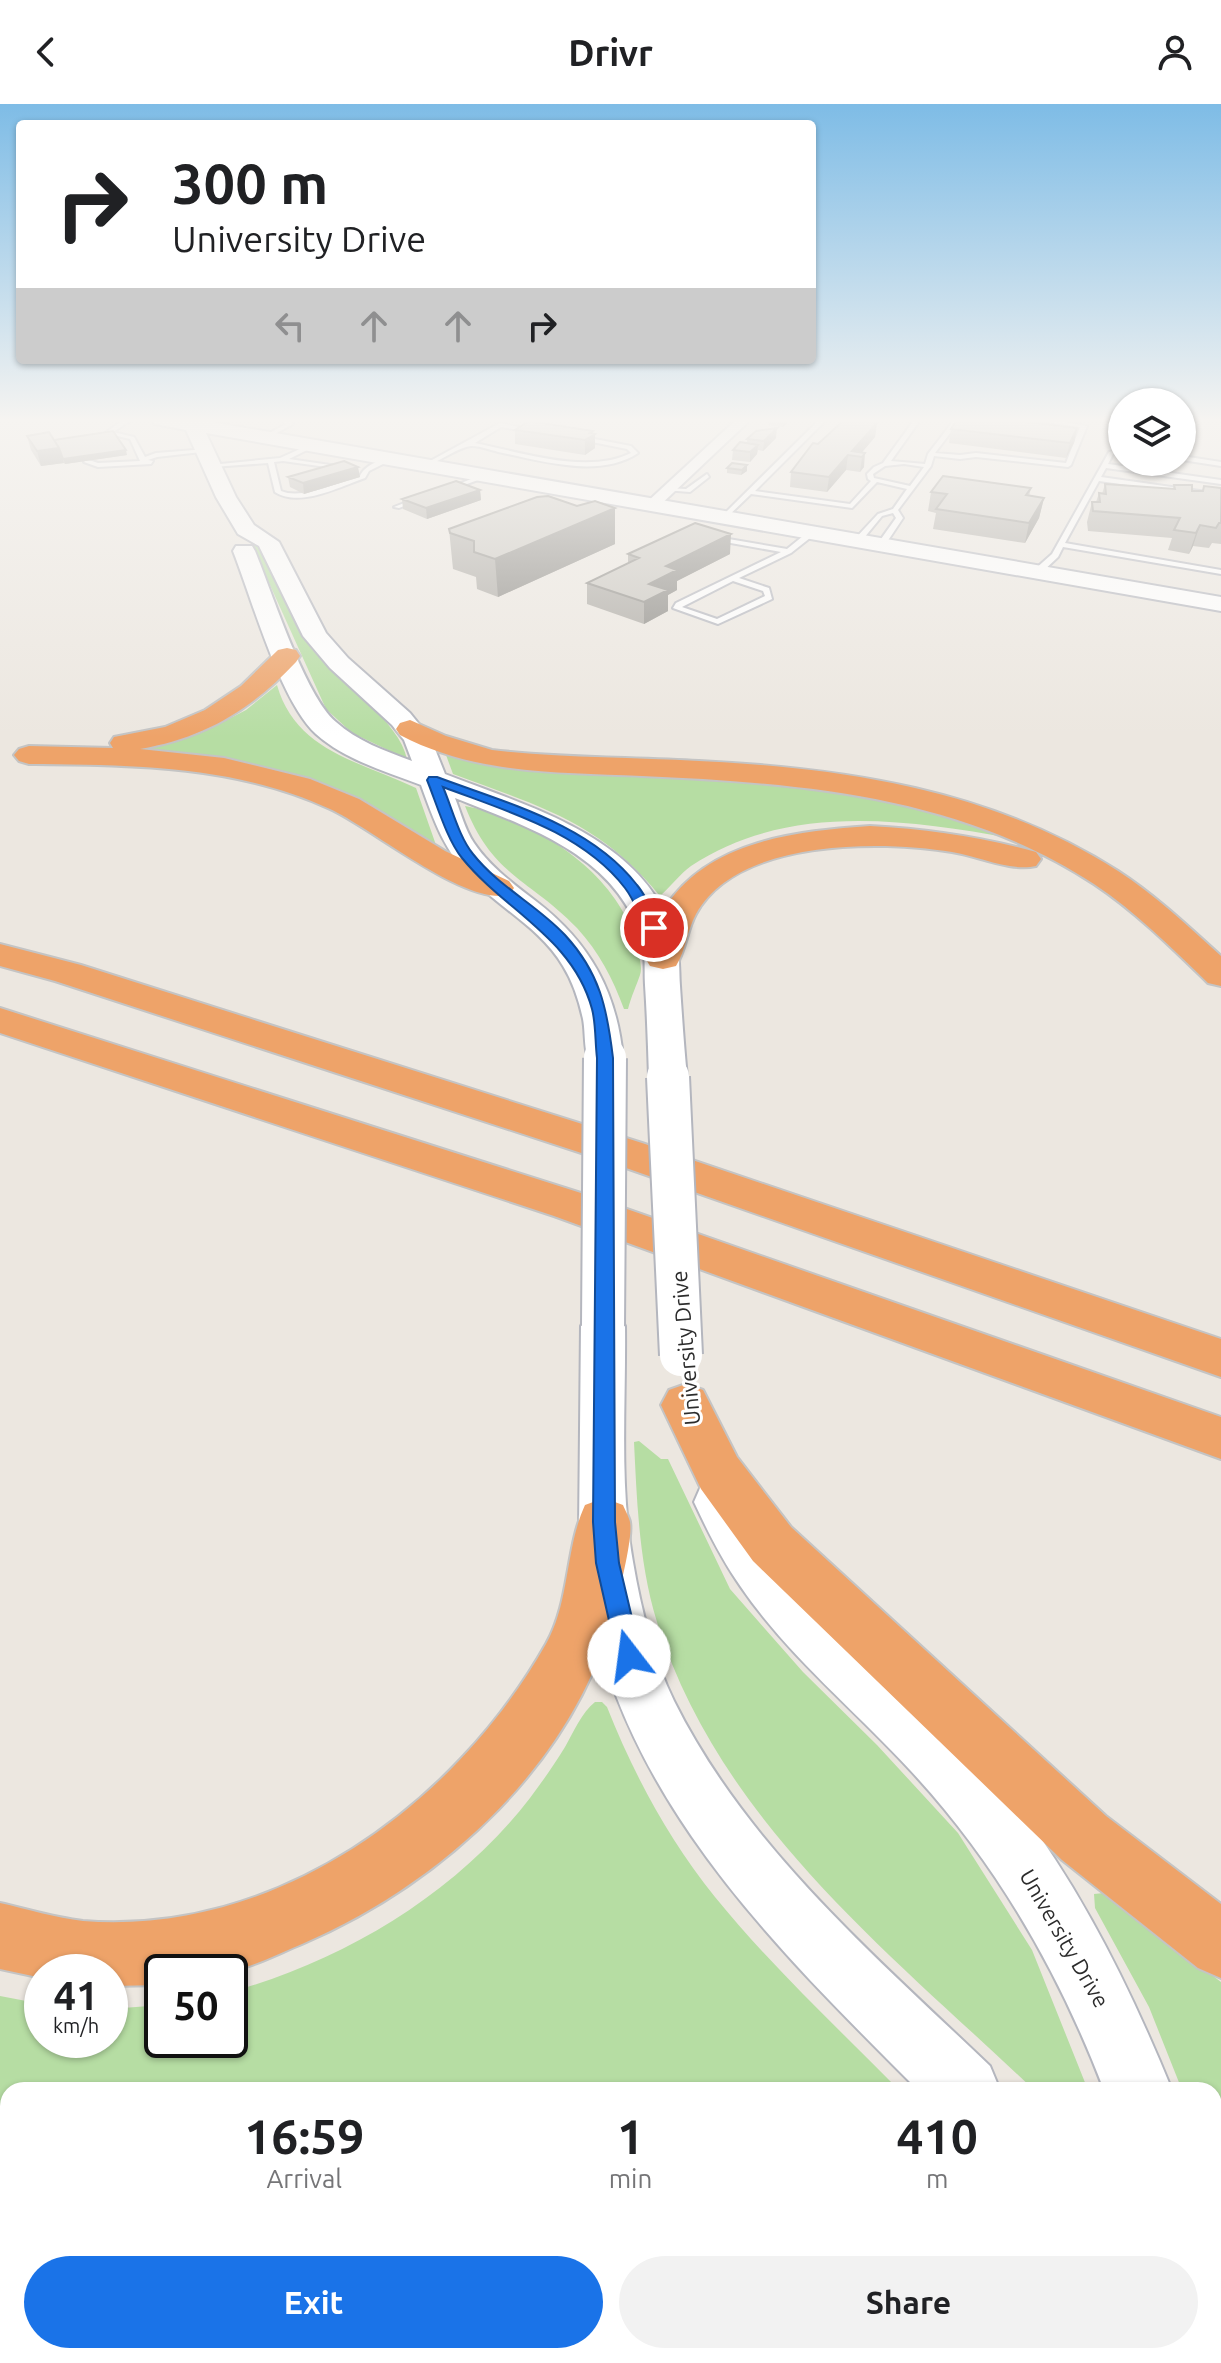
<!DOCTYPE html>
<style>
body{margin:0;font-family:Ubuntu,sans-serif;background:#f2f2f2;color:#202124;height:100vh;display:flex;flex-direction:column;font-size:30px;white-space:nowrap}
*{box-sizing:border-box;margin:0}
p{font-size:26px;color:#757577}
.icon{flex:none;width:44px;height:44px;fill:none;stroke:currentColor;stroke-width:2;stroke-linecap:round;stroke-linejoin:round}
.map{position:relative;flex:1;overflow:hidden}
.side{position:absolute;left:0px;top:1978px;width:1222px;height:282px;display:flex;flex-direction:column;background:#fff;border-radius:24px 24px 0 0;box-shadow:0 2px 6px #0004}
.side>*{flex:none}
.banner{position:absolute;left:16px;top:16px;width:800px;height:244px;border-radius:8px;box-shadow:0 2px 6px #0004;background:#fff;color:#202124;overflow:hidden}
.tools{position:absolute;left:1108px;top:284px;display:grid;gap:16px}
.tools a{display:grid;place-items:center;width:88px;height:88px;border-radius:50%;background:#fff;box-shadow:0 2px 6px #0004;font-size:40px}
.speed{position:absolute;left:24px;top:1850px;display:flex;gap:16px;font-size:40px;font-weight:700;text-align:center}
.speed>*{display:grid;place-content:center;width:104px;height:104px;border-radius:50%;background:#fff;box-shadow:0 2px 6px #0004;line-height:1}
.speed small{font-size:20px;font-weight:400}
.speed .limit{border:4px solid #111;border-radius:12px;background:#fff;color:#111}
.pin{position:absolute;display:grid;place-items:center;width:68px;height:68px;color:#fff;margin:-34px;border:4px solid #fff;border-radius:50%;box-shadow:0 2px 8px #0007}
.me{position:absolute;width:88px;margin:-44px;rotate:345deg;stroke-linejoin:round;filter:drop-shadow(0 0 6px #0008)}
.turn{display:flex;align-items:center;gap:28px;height:168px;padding:0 24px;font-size:36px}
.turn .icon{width:104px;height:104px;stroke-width:2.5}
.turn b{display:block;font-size:56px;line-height:68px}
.lanes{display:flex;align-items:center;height:76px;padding:0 24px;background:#0003;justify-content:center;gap:40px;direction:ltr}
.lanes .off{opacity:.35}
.eta{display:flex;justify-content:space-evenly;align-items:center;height:136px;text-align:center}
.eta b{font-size:48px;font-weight:600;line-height:56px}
.button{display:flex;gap:16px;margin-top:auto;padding:16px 24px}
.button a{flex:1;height:92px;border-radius:48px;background:#1a73e8;color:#fff;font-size:32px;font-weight:600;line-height:92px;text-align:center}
.button a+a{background:#f2f2f2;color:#202124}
header{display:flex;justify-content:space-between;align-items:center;height:104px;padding:0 24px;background:#fff;font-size:36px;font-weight:600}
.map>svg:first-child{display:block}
</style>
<header><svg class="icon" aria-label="back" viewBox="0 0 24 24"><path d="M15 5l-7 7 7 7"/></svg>Drivr<svg class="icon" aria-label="person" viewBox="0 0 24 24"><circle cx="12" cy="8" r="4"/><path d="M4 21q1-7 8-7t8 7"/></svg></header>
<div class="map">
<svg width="1221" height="2259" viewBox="0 0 1221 2259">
<rect width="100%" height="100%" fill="#ece7e0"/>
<!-- green -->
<path fill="#b6dda3" d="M254 438C282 471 288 519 318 552 343 581 399 617 407 655L352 629 326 605 251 439Z
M277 581C296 648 362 658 416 684L436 741 353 692 298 671 216 653 144 645 145 642 217 621 246 606Z
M446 651 500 661 802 677 903 694 1010 734C904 715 786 699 691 762 680 770 670 783 660 792 600 718 539 702 453 670Z
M465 702C532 714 619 769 636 840 638 848 643 863 640 871 637 880 631 893 628 905H624C613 875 599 848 577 824 530 775 493 773 465 702Z
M639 1337 661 1355H668L730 1485 803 1568 877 1641 958 1729 1032 1846 1088 1986H1034C889 1848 719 1717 657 1518 639 1460 637 1398 634 1338Z
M595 1598H602L607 1603C634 1671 669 1736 715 1793 771 1862 837 1923 899 1986H8V2145L0 2138V1892L42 1900V1936H110V1905L162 1901V1936H230V1888C344 1857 457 1789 530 1694 542 1678 554 1661 565 1643 573 1629 582 1608 595 1598Z
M1104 1789 1221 1878V2100L1214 2079V1986H1182L1149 1903 1095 1804 1094 1790Z
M244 2252H1163L1167 2259H278Z"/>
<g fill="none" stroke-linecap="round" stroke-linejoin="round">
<!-- lane casing -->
<g stroke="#b4b6be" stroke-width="4">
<path id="lane" d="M123 316H131L113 328 134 333 145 353 156 349 207 345 210 347 157 353 148 356 153 357 151 360 98 363 84 358 86 355 98 359 140 357 130 335 105 329Z
M282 316H289L293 320 266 335H262V333L286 320Z
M819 316H826L755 387 850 400 871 377 868 375 867 370 874 363 883 359 912 319 909 316H916L918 319 891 357 925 360 928 350 954 316H960L935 349 960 351 976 349 1066 359 1080 323 1032 316H1052L1087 322 1071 361 1068 363 976 353 960 355 934 352 931 362 898 406 903 414 883 444 876 442 896 414 893 409 882 412 859 440 852 438 878 410 893 405 907 385 877 378 852 404 751 390 725 415H721V413ZM904 360 924 363 910 382 874 374 873 370 885 362Z
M500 319 538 327 535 329 501 323 475 339C521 348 587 371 631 349L627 345 577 335 579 332 631 342 638 349C601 374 544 358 503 349 493 347 481 342 472 342 461 342 437 358 426 363L421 362Z
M311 340 313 343 289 355 351 364 348 366 283 357 274 358 281 387C302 396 339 378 360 372 364 362 382 353 391 356L369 367 365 374C339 383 300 404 275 388L268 359 213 363 210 361 280 354Z
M1122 345V349L1113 350 1108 360 1221 376V380L1106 364 1101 373 1221 390V394L1099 377 1065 439 1221 466V470L1063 443 1058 453 1040 470H1034V466L1052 450 1109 348Z
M1182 352 1221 358V362L1182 356Z
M484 370 486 373 448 387 443 386Z
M707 370 709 373 690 388 664 386 667 384 686 385Z
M417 394 422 395 399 404 394 403Z
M808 428 815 430 791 449 739 474 769 484 772 495 718 520 673 504 676 499 781 448 714 436 711 432 787 445ZM733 477 763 487 765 492 717 515 682 503Z"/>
</g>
<!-- street casing -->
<g stroke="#b4b6be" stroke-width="4">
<path id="street" d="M736 316H750L656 405H646V399Z"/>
</g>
<!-- secondary casing -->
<g stroke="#b4b6be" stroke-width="4">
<path id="secondary" d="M152 316H200L1221 493V507L206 329 236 393 254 421 279 438 326 529 348 554 410 609 431 635 445 670C532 704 650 735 676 839 680 852 679 868 680 882 682 912 684 943 687 973L681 982 668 985 655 982 649 973C648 942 647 911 645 881 644 867 646 851 642 838 619 752 528 723 455 694 461 709 465 726 474 739 490 763 515 781 537 798 590 839 617 888 623 954L618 962 605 966 592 962C583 949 586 931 583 915 579 897 573 878 563 862 542 826 503 806 474 777 445 749 434 717 421 681 385 667 345 656 316 630 280 597 252 495 233 447L236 442H252L255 447C272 488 305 592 336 618 357 637 385 647 412 657L404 636 392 621 330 564 303 532 259 442 238 430 216 393 186 326 155 320Z
M603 1204 619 1209 625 1222C626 1300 619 1381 633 1458 641 1505 653 1554 674 1597 746 1742 875 1852 990 1962L1000 1986H918C756 1824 598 1670 579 1428L581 1222 587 1209Z
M719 1376 737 1382C800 1500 899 1565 985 1662 1068 1758 1124 1869 1172 1986H1104C1059 1868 996 1758 910 1666 854 1605 788 1552 741 1483 722 1456 708 1428 694 1398L701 1382Z
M1214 2192 1221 2195V2259H1187L1184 2252H1214Z"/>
</g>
<!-- highway casing -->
<g stroke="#c4c4c4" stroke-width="4">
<path id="highway" d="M287 544 296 546 300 552 296 558C252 605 205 634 140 645L224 654 310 675 359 695 445 747 509 777 514 784 509 791C465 802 372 724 330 705 236 661 131 661 29 660L19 657 14 651 19 645 29 642 113 644 110 639 114 633 165 623 205 606 241 582 278 546Z
M410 616 446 632 492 646C560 654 630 653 699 657 845 664 992 686 1118 767 1155 791 1188 822 1221 852V882L1208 879C1172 844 1136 808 1094 780 958 691 800 679 642 672 558 668 476 671 400 631L396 625 400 619Z
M870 722C928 725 981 733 1036 748L1041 755 1036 762C1011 768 978 752 952 748 880 736 737 735 696 810 687 826 686 846 676 862L663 865 650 862 645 854C651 838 656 817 666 802 710 736 798 727 870 722Z
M0 840 81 861 642 1039 1221 1235V1273L612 1059 55 877 0 862Z
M0 904 584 1090 1221 1313V1355L554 1112 0 929Z
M686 1280 703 1286 737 1353 791 1423 1106 1712 1221 1800V1874L1198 1864 1062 1756 753 1457 701 1385 661 1301 669 1286Z
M604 1394 623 1401C625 1406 629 1413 630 1418 633 1435 620 1483 616 1501 577 1657 445 1778 302 1840 277 1850 250 1865 223 1868 203 1870 182 1868 162 1868V1881L110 1882V1868H42V1874L0 1865V1799C27 1805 56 1814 83 1817 276 1832 454 1702 546 1540 570 1498 565 1445 585 1401Z
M0 2175 8 2179V2252H109L111 2259H23L20 2254 8 2259 0 2255Z"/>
</g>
<!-- lane -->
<use href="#lane" fill="#fff" fill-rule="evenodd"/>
<!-- street -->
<use href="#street" fill="#fff" fill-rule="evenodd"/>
<!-- secondary -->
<use href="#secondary" fill="#fff" fill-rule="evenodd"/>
<!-- highway -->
<use href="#highway" fill="#eea369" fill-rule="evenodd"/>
<!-- secondary-bridge casing -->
<g stroke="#b4b6be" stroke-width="46" stroke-linecap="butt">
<path id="secondary-bridge" d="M668 973 681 1251
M603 1222 605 954"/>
</g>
<!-- secondary-bridge -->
<use href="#secondary-bridge" stroke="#fff" stroke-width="42"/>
</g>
<!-- wall -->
<path fill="#aca9a3" d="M768 316H790L783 323 768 321Z
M877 319 875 333 862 348 864 363 860 368 846 366 827 388 790 383 791 368 818 340Z
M1077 324 1074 339 1066 354 949 339 951 325Z
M515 326 593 330 595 344 585 351 515 340Z
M27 332 54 336 127 351 65 360 64 359 41 362 31 346Z
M776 334 763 347 758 346 757 350 750 358 732 356 733 346 747 339V335Z
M747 361V367L741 371 727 369V364Z
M288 373H360L304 390 290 383Z
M1105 380 1173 385 1174 381 1192 387H1203L1221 384V440L1212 439 1209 444 1193 442 1189 450 1168 446 1172 434 1088 427 1087 418 1092 398H1096L1099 389 1102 390Z
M1031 384 1029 392 1044 394 1039 414 1025 439 933 425 936 409 928 407 931 388Z
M480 386 481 396 427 415 403 405 402 395Z
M449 425 615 440 498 493 477 485 476 473 453 465Z
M628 450H730L677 477V486L668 491V507L644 520 587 500V479L628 459Z"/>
<!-- shaded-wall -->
<path fill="#8c8a85" d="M784 316H790L783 323Z
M877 319 875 333 858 353 852 347Z
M777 324 776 334 763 347 764 337Z
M1077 324 1074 339 1066 354 1070 339Z
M593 327V331L595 330V344L585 351V336Z
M758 341 757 350 750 358V348Z
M59 344 64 359 41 362 37 347Z
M126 346 127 351 65 360 63 355Z
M865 349 864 363 860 368 862 353Z
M848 351 846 366 827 388 829 373Z
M747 361V367L741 371 742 366Z
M358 363 360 373 304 390 303 379Z
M480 386 481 396 427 415 426 404Z
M1044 394 1039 414 1025 439 1029 419Z
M615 404V440L498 493 495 455Z
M1200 421 1193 442 1189 450 1196 429Z
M731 430 730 450 677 477V486L668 491V507L644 520V498L649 480 666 462Z"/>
<!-- building -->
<path fill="#c8c5be" stroke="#8c8a85" stroke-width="2" d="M844 316H858L877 319 852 347 865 349 862 353 848 351 829 373 791 368 813 339 818 340Z
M957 316H1009L1077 324 1070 339 951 325Z
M529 317 593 327 590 329 595 330 585 336 515 326Z
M777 324 764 337 747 335 756 327Z
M113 327 126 346 63 355 59 344 54 336Z
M49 328 59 344 37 347 27 332Z
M740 338 758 341 750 348 733 346Z
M344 357 358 363 303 379 288 373Z
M732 359 747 361 742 366 727 364Z
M943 372 1031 384 1026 391 1044 394 1029 419 936 405 947 390 931 388Z
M456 377 480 386 426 404 402 395Z
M1105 380 1175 385 1174 381H1192V387H1203L1204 382 1221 384V419H1219L1216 424 1200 421 1196 429 1174 426 1180 414 1093 407 1092 398H1100L1099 389 1106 390Z
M548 392 577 402 595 397 615 404 495 455 474 448V437L450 429 449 425 537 393Z
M695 419 731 430 666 462 677 466 649 480 668 486 644 498 587 479 639 454 628 450Z"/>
<!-- sky -->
<linearGradient id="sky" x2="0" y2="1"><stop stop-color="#7ebce6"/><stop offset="0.5" stop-color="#f6f4f1"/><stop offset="1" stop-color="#f6f4f1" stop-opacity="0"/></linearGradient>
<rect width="1221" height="633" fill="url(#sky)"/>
<!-- route -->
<path fill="#1a73e8" stroke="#114b97" stroke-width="2" d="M429 673H437C506 699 590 720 637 781 647 793 654 810 661 824L654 829 649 827C640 814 635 797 625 784 582 728 506 707 443 683 452 704 459 733 473 750 499 783 537 801 565 831 600 869 607 904 613 954L615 1418 619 1459 641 1552 637 1560 629 1563 620 1560 617 1552 596 1459 593 1418 597 954C595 938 596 920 592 905 573 834 505 807 462 754 447 736 436 698 427 676Z"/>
<g text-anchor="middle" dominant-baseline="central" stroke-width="6" stroke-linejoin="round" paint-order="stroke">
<!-- street labels -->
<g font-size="22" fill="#2c2c2c" stroke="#fff">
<text transform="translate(685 1244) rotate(-95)">University Drive</text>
<text transform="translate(1065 1834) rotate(60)">University Drive</text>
</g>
</g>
</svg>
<div class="tools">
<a><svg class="icon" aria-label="layers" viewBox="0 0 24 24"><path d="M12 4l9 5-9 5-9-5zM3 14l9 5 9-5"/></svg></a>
</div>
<div class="speed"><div>41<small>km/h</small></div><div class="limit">50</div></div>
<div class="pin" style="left:654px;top:824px;background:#d93025"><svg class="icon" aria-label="arrive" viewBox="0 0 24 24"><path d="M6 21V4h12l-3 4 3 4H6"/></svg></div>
<svg class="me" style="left:629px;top:1552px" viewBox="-20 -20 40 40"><circle r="19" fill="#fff"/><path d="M0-13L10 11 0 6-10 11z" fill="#1a73e8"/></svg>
<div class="banner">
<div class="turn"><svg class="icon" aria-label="right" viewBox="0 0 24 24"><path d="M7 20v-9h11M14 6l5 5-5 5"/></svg><div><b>300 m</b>University Drive</div></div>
<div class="lanes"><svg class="icon off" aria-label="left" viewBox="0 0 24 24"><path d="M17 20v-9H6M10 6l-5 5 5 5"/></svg><svg class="icon off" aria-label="ahead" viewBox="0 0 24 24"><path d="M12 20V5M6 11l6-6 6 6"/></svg><svg class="icon off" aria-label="ahead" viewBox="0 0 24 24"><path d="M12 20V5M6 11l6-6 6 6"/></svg><svg class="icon" aria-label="right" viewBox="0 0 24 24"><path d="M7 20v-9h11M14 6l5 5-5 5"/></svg></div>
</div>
<section class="side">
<div class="eta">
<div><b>16:59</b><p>Arrival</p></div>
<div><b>1</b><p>min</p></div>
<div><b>410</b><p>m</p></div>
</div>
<div class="button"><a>Exit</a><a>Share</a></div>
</section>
</div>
